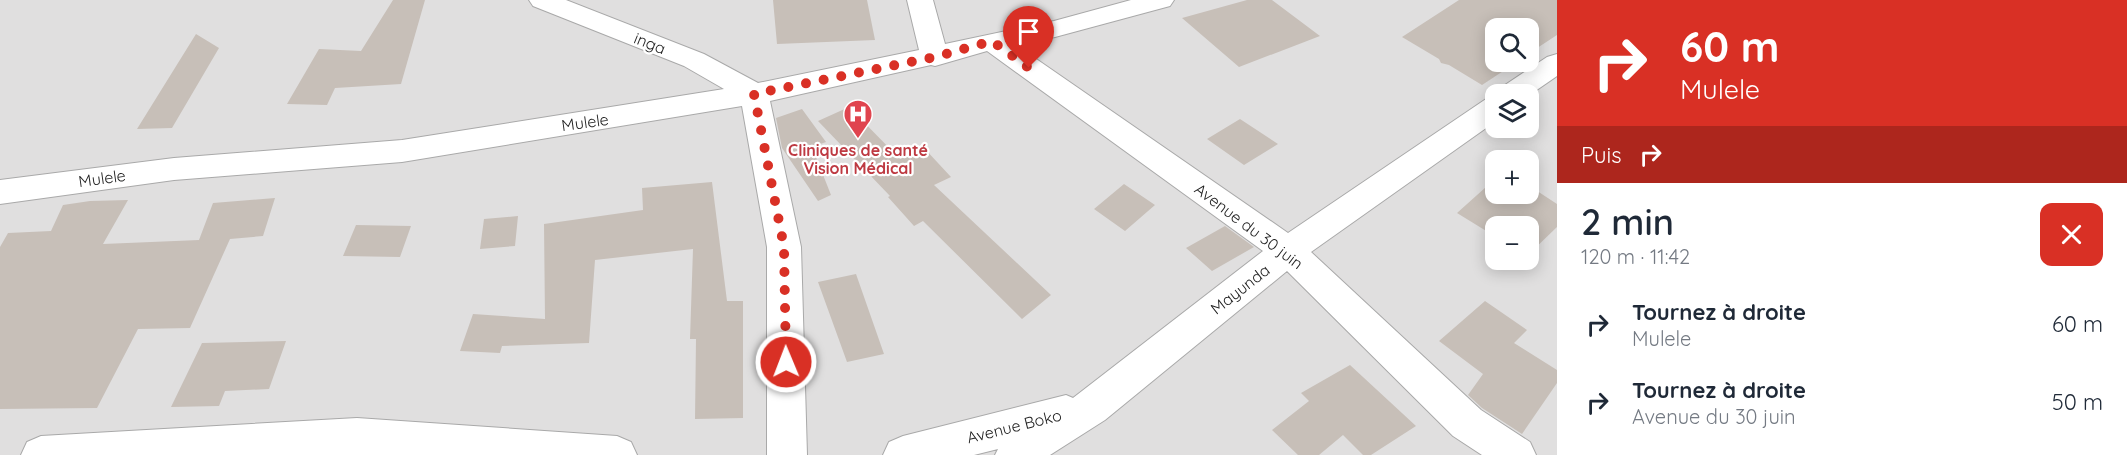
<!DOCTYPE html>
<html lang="fr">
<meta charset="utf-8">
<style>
body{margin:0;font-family:Quicksand,sans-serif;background:#f2f2f3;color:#1f2937;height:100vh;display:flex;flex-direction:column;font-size:22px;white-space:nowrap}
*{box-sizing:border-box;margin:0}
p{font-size:20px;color:#747a83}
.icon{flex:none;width:33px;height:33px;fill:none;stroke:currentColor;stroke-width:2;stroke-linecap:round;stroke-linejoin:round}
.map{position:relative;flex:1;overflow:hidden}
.sheet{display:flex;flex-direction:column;background:#fff;width:570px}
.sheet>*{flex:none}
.hud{background:#d93025;color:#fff;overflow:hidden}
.fabs{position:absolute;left:1485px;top:18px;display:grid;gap:12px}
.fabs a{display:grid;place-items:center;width:54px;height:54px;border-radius:12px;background:#fff;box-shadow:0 3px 15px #0003;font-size:30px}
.pin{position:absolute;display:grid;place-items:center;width:51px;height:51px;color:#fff;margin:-62px -26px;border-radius:50% 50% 50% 0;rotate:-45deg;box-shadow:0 0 6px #0007}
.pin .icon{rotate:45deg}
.me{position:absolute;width:66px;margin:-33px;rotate:359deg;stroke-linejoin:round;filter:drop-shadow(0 0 4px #0008)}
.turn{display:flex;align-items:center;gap:21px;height:126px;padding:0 24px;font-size:27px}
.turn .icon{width:78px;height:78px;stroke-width:2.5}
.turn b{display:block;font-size:42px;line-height:51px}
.then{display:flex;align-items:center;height:57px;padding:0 24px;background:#0003;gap:12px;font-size:22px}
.round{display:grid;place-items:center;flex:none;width:63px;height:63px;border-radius:12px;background:#f2f2f3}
.headline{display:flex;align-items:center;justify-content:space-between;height:102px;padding:0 24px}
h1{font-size:36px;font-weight:600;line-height:45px}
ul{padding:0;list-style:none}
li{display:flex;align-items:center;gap:18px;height:78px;padding:0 24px}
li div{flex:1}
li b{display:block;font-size:22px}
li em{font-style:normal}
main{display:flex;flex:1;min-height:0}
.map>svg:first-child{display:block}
</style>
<main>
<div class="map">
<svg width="1557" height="455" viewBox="0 0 1557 455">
<rect width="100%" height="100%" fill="#f2efe9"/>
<!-- residential -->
<path fill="#e0dfdf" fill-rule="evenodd" d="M0 0H1557V455H0ZM1496 28H1528V62H1496ZM1496 94H1528V128H1496ZM1496 160H1528V194H1496ZM1496 226H1528V260H1496Z"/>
<!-- building -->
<path fill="#c7bfb8" d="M393 0H425L401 84 335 88 327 105 287 104 319 49 361 51Z
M773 0H867L875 40 777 44Z
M1247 0H1272L1320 36 1239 67 1182 18Z
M1459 0H1557V35L1528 54V28H1496V62H1517L1482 85 1449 65 1441 63 1439 59 1402 37Z
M196 34 219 48 172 128 137 129Z
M849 107 900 159 925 149 951 177 934 185 1051 295 1022 319 923 221 914 226 888 197 890 196 818 121Z
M802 109 826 142 812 147 831 195 818 201 782 148 776 118Z
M1240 119 1278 144 1244 165 1207 139Z
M1496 178V194H1528V185L1557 204V227L1528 255V226H1496V237L1457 213Z
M712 182 727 301H743V418L695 419 696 339H690L693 249 595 260 589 343 502 346 500 353 460 351 473 314 545 319 544 224 643 210 642 188Z
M1124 184 1155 205 1125 231 1094 209Z
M275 198 263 236 230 239 190 328 138 329 97 408 0 409V247L8 233 51 231 63 205 90 201 128 200 103 244 199 240 213 203Z
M518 216 515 246 480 249 484 219Z
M356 225 411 226 400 257 343 256Z
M1225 226 1254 247 1212 271 1186 248Z
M856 274 884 354 847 362 818 282Z
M1485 301 1527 330 1514 343 1557 370V383L1522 434 1482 408 1468 395 1483 374 1439 341Z
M286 341 269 389 225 391 219 406 171 407 202 343Z
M1350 365 1416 426 1371 455H1363L1343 435 1319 455H1298L1272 430 1309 401 1301 393Z"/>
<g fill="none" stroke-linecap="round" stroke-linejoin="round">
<!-- minor casing -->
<g stroke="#a9a9a9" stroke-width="2">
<path id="minor" d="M529 0H566L704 54 758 83 919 50 907 0H933L945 44 1054 21 1131 0H1174L1170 6 1055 37 1016 45 1288 233 1486 99 1496 96V121L1311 252 1481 410 1530 442 1536 455H1482L1453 436 1287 271 1105 420 1050 455H995L998 449 974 455H883L889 442 903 436 1066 395 1073 398 1263 251 987 51 935 66 931 65 770 101 801 247 807 455H767V247L742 106 402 162 174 180 0 204V180L174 158 402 140 724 89 684 66 533 6Z
M1557 54V76L1528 96V94H1498L1502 87 1547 57Z
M357 418 617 436 631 442 637 455H21L27 442 41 436Z"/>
</g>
<!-- minor -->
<use href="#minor" fill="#fff" fill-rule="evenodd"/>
</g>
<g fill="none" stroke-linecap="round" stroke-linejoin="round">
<!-- route -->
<path stroke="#d93025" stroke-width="10" stroke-dasharray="0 18" d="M786 362 784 247 754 94 935 57 992 41 1029 68"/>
</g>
<!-- icons -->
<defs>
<g id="hospital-pin" transform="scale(1.5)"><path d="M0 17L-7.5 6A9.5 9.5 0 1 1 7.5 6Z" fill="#e0444e" stroke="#fff"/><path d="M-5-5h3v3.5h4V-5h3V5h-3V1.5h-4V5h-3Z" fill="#fff"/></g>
</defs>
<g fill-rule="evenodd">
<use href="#hospital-pin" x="858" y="114"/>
</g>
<g text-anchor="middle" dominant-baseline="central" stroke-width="4.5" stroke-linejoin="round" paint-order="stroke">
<!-- street labels -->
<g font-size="16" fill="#222" stroke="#fff">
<text transform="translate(650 43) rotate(22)">inga</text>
<text transform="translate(585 122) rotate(-8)">Mulele</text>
<text transform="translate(102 178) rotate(-8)">Mulele</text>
<text transform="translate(1249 226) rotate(37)">Avenue du 30 juin</text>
<text transform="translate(1240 289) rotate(-38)">Mayunda</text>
<text transform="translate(1014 426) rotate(-14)">Avenue Boko</text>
</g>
<!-- health labels -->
<g font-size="16" font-weight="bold" fill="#be3a42" stroke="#fff">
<text x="858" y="150">Cliniques de santé<tspan x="858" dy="18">Vision Médical</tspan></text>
</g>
</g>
</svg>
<div class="fabs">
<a><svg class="icon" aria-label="search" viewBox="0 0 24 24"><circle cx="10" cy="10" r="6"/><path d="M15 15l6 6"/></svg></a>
<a><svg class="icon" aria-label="layers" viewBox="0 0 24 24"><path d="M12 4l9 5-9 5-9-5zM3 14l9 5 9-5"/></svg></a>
<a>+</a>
<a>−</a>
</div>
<div class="pin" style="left:1029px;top:68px;background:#d93025"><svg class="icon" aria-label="arrive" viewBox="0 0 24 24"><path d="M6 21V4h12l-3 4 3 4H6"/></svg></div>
<svg class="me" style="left:786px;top:362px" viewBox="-20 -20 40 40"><circle r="17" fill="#d93025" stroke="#fff" stroke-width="3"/><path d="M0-11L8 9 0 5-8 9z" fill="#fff"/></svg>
</div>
<section class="sheet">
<div class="hud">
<div class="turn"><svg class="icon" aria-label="right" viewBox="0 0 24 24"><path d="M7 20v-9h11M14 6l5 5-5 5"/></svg><div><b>60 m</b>Mulele</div></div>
<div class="then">Puis<svg class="icon" aria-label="right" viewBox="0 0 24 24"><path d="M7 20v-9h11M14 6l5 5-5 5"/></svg></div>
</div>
<div class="headline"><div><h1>2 min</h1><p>120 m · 11:42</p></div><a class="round" style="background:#d93025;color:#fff"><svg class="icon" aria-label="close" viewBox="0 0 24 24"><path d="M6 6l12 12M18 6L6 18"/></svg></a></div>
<ul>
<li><svg class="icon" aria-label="right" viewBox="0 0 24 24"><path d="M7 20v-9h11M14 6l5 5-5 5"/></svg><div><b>Tournez à droite</b><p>Mulele</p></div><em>60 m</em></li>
<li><svg class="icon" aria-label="right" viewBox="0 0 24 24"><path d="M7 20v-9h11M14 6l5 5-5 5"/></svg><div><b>Tournez à droite</b><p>Avenue du 30 juin</p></div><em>50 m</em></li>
</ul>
</section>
</main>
